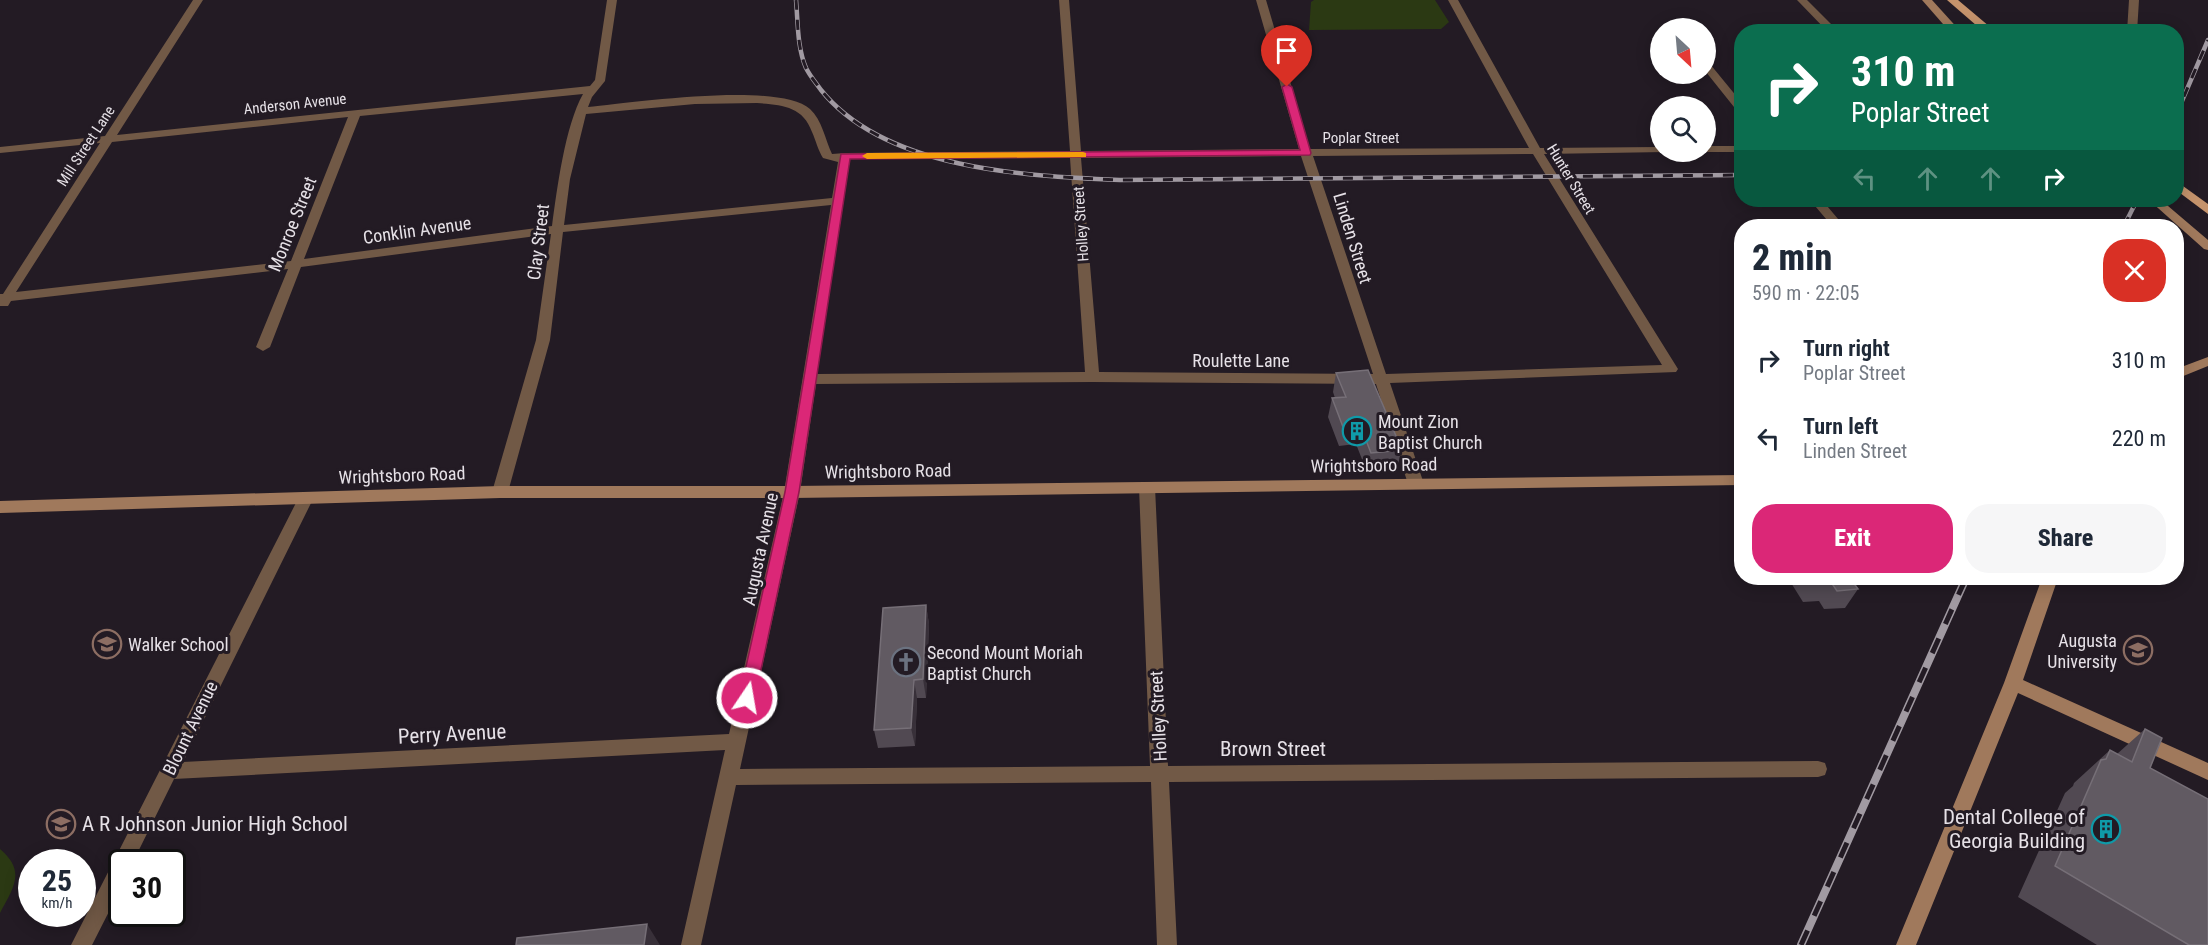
<!DOCTYPE html>
<meta charset="utf-8">
<style>
body{margin:0;font-family:"Roboto Condensed",sans-serif;background:#f6f6f7;color:#1f2937;height:100vh;display:flex;flex-direction:column;font-size:22px;white-space:nowrap}
*{box-sizing:border-box;margin:0}
p{font-size:20px;color:#747a83}
.icon{flex:none;width:33px;height:33px;fill:none;stroke:currentColor;stroke-width:2;stroke-linecap:round;stroke-linejoin:round}
.map{position:relative;flex:1;overflow:hidden}
.panel{position:absolute;left:1734px;top:219px;width:450px;height:366px;display:flex;flex-direction:column;background:#fff;border-radius:24px;box-shadow:0 3px 15px #0003}
.panel>*{flex:none}
.guide{position:absolute;left:1734px;top:24px;width:450px;height:183px;border-radius:24px;box-shadow:0 3px 15px #0003;background:#0b6e4f;color:#fff;overflow:hidden}
.needle{width:39px;rotate:154deg}
.tools{position:absolute;left:1650px;top:18px;display:grid;gap:12px}
.tools a{display:grid;place-items:center;width:66px;height:66px;border-radius:50%;background:#fff;box-shadow:0 3px 15px #0003;font-size:30px}
.speed{position:absolute;left:18px;top:849px;display:flex;gap:12px;font-size:30px;font-weight:700;text-align:center}
.speed>*{display:grid;place-content:center;width:78px;height:78px;border-radius:50%;background:#fff;box-shadow:0 3px 15px #0003;line-height:1}
.speed small{font-size:15px;font-weight:400}
.speed .limit{border:3px solid #111;border-radius:9px;background:#fff;color:#111}
.pin{position:absolute;display:grid;place-items:center;width:51px;height:51px;color:#fff;margin:-62px -26px;border-radius:50% 50% 50% 0;rotate:-45deg;box-shadow:0 0 6px #0007}
.pin .icon{rotate:45deg}
.me{position:absolute;width:66px;margin:-33px;rotate:12deg;stroke-linejoin:round;filter:drop-shadow(0 0 4px #0008)}
.turn{display:flex;align-items:center;gap:21px;height:126px;padding:0 18px;font-size:27px}
.turn .icon{width:78px;height:78px;stroke-width:2.5}
.turn b{display:block;font-size:42px;line-height:51px}
.lanes{display:flex;align-items:center;height:57px;padding:0 18px;background:#0003;justify-content:center;gap:30px;direction:ltr}
.lanes .off{opacity:.35}
.round{display:grid;place-items:center;flex:none;width:63px;height:63px;border-radius:24px;background:#f6f6f7}
.summary{display:flex;align-items:center;justify-content:space-between;height:102px;padding:0 18px}
h1{font-size:36px;font-weight:800;line-height:45px}
.action{display:flex;gap:12px;margin-top:auto;padding:12px 18px}
.action a{flex:1;height:69px;border-radius:24px;background:#db2777;color:#fff;font-size:24px;font-weight:800;line-height:69px;text-align:center}
.action a+a{background:#f6f6f7;color:#1f2937}
ul{padding:0;list-style:none}
li{display:flex;align-items:center;gap:18px;height:78px;padding:0 18px}
li div{flex:1}
li b{display:block;font-size:22px}
li em{font-style:normal}
.map>svg:first-child{display:block}
</style>
<div class="map">
<svg width="2208" height="945" viewBox="0 0 2208 945">
<rect width="100%" height="100%" fill="#231b24"/>
<!-- green -->
<path fill="#2b3913" d="M1314 0H1435L1449 22 1441 29 1309 30 1311 2Z
M0 849C26 871 14 887 0 913Z"/>
<g fill="none" stroke-linecap="round" stroke-linejoin="round">
<!-- street -->
<path fill="#715946" fill-rule="evenodd" d="M193 0H203L117 135 590 86 595 80 607 0H617L605 81 592 97 588 107C631 103 778 81 810 109 822 120 825 139 832 154L845 153 1070 151 1059 0H1069L1081 151 1299 149 1256 0H1266L1310 149 1529 148 1448 0H1458L1540 148 1660 147V152H1665L1544 154 1678 369 1676 372 1390 383 1424 484 1421 488H1411L1408 484 1376 384 1092 382 816 384 800 492 740 769 1150 766 1139 487 1142 483H1152L1155 487 1168 766 1818 761 1825 763 1827 769 1825 775 1818 777 1169 782 1177 945H1157L1151 782 736 785 701 945H681L725 750 174 779 133 862H122V886L92 945H71L301 493H311L314 497 183 762 729 734 784 492 831 205 563 232 550 340 508 492 505 496H495L492 492 536 340 551 234 301 267 270 347 263 351 256 347 288 269 11 301 8 306H0V294H3L100 143 0 153V147L105 136ZM583 94C565 126 557 189 552 226L304 259 360 116ZM757 103C782 105 803 106 812 132 816 141 818 150 823 158L838 162 832 198 564 225 570 179 586 114 695 104ZM348 117 291 261 16 292 112 142ZM1533 154 1662 365 1386 374 1313 156ZM1301 156 1373 374 1099 372 1081 158ZM1070 158 1085 372 817 374 850 159Z
M1797 0H1807L1839 32H1828Z
M2129 0H2139L2137 32H2127Z
M1706 63 1710 64 1742 103V113L1738 112 1706 72Z
M1706 146H1742V152H1703H1706Z
M1810 200H1822L1844 226H1832Z"/>
<!-- secondary -->
<path fill="#a0795c" fill-rule="evenodd" d="M1922 0H1932L1961 32H1950Z
M2149 200H2161L2208 240V250L2204 249Z
M2208 357V366L2176 379V369Z
M1742 475V485L792 498H500L0 513V501L500 486H792Z
M2042 578H2058L2023 680 2208 763V780L2018 693 1916 945H1896L2004 683Z"/>
<!-- primary -->
<path fill="#c5936c" fill-rule="evenodd" d="M1947 0H1958L1996 32H1984Z
M2176 181 2208 204V214L2176 190Z"/>
<!-- rail-far1 casing -->
<g stroke="#a19aa2" stroke-width="4.5">
<path id="rail-far1" d="M796 0C798 22 797 47 806 68 810 76 816 83 821 90 885 170 1026 176 1120 180L1742 175
M2176 115 2208 40
M2124 226 2137 200"/>
</g>
<!-- rail casing -->
<g stroke="#a19aa2" stroke-width="8">
<path id="rail" d="M1801 945 1966 578"/>
</g>
<!-- rail-far1 -->
<use href="#rail-far1" stroke="#231b24" stroke-width="3" stroke-dasharray="10" stroke-linecap="butt"/>
<!-- rail -->
<use href="#rail" stroke="#231b24" stroke-width="5" stroke-dasharray="16" stroke-linecap="butt"/>
</g>
<!-- wall -->
<path fill="#514952" d="M1336 373 1402 450 1397 468 1367 472 1356 444 1339 446 1328 417 1332 398H1335L1333 392Z
M1788 578H1850L1858 589 1845 608 1824 609 1819 601 1803 602Z
M926 605 929 624 926 698H917L915 746 878 748 874 730Z
M2145 729 2150 768 2208 945H2097L2018 897 2065 793 2073 786 2074 783 2110 750 2117 754Z"/>
<!-- shaded-wall -->
<path fill="#383039" d="M926 605 929 624 926 698 923 679Z
M914 680 917 698 915 746 911 728Z
M647 924 660 945H644Z"/>
<!-- building -->
<path fill="#615a62" stroke="#766f77" stroke-width="1.5" d="M1368 370 1402 450 1371 453 1360 425 1343 427 1332 398 1346 397 1336 373Z
M1811 578H1850L1858 589 1837 591 1831 582 1815 584Z
M926 605 923 679 914 680 911 728 874 730 883 608Z
M2145 729 2162 738 2150 768 2208 799V945H2189L2055 866 2101 760 2106 759 2110 750 2132 762Z
M647 924 644 945H516L517 938Z"/>
<!-- route -->
<path fill="#db2777" stroke="#8e194d" stroke-width="1.5" d="M1287 84 1292 87 1311 153 1310 155 850 159 799 492 755 698 753 703 747 705 742 703 739 698 785 492 841 154 1300 150 1282 87Z"/>
<!-- slow -->
<path fill="#f59e0b" d="M1083 152 1086 153V157L867 159 862 156 867 153Z"/>
<!-- icons -->
<defs>
<g id="building-ring" transform="scale(1.5)"><circle r="9.5" fill="#231b24" stroke="#0f9aa8" stroke-width="1.5"/><path d="M-4-6H4V6H1V3H-1V6H-4ZM-2.5-4.3h1.7v1.8h-1.7ZM.8-4.3h1.7v1.8H.8ZM-2.5-1h1.7V.8h-1.7ZM.8-1h1.7V.8H.8Z" fill="#0f9aa8"/></g>
<g id="school-ring" transform="scale(1.5)"><circle r="9.5" fill="#231b24" stroke="#8d6e63" stroke-width="1.5"/><path d="M0-5L7-2L0 1L-7-2ZM-4 1L0 2.5L4 1V4Q0 6-4 4Z" fill="#8d6e63"/></g>
<g id="university-ring" transform="scale(1.5)"><circle r="9.5" fill="#231b24" stroke="#8d6e63" stroke-width="1.5"/><path d="M0-5L7-2L0 1L-7-2ZM-4 1L0 2.5L4 1V4Q0 6-4 4Z" fill="#8d6e63"/></g>
<g id="church-ring" transform="scale(1.5)"><circle r="9.5" fill="#231b24" stroke="#6b7280" stroke-width="1.5"/><path d="M-1.2-6h2.4v3.5h3.3v2.4h-3.3V6h-2.4V-.1h-3.3v-2.4h3.3Z" fill="#6b7280"/></g>
</defs>
<g fill-rule="evenodd">
<use href="#building-ring" x="1357" y="431"/>
<use href="#school-ring" x="107" y="644"/>
<use href="#university-ring" x="2138" y="650"/>
<use href="#church-ring" x="906" y="662"/>
<use href="#school-ring" x="61" y="824"/>
<use href="#building-ring" x="2106" y="829"/>
</g>
<g text-anchor="middle" dominant-baseline="central" stroke-width="6" stroke-linejoin="round" paint-order="stroke">
<!-- far-street labels -->
<g font-size="15" fill="#e6e1e7" stroke="#231b24">
<text transform="translate(295 104) rotate(-6)">Anderson Avenue</text>
<text x="1361" y="138">Poplar Street</text>
<text transform="translate(86 146) rotate(-57)">Mill Street Lane</text>
<text transform="translate(1571 179) rotate(59)">Hunter Street</text>
<text transform="translate(1081 224) rotate(-94)">Holley Street</text>
</g>
<!-- street labels -->
<g font-size="18" fill="#e6e1e7" stroke="#231b24">
<text transform="translate(292 224) rotate(-68)">Monroe Street</text>
<text transform="translate(417 230) rotate(-8)">Conklin Avenue</text>
<text transform="translate(1353 238) rotate(73)">Linden Street</text>
<text transform="translate(538 242) rotate(-83)">Clay Street</text>
<text x="1241" y="360">Roulette Lane</text>
<text transform="translate(1374 465) rotate(-1)">Wrightsboro Road</text>
<text transform="translate(888 471) rotate(-1)">Wrightsboro Road</text>
<text transform="translate(402 475) rotate(-2)">Wrightsboro Road</text>
<text transform="translate(760 549) rotate(-78)">Augusta Avenue</text>
<text transform="translate(1158 716) rotate(-93)">Holley Street</text>
<text transform="translate(190 728) rotate(-64)">Blount Avenue</text>
</g>
<!-- poi labels -->
<g font-size="18" fill="#e6e1e7" stroke="#231b24" text-anchor="start">
<text x="1378" y="421">Mount Zion<tspan x="1378" dy="21">Baptist Church</tspan></text>
<text x="2117" y="640" text-anchor="end">Augusta<tspan x="2117" dy="21">University</tspan></text>
<text x="128" y="644">Walker School</text>
<text x="927" y="652">Second Mount Moriah<tspan x="927" dy="21">Baptist Church</tspan></text>
</g>
<!-- near-street labels -->
<g font-size="21" fill="#e6e1e7" stroke="#231b24">
<text transform="translate(452 734) rotate(-3)">Perry Avenue</text>
<text x="1273" y="749">Brown Street</text>
</g>
<!-- near-poi labels -->
<g font-size="21" fill="#e6e1e7" stroke="#231b24" text-anchor="end">
<text x="2085" y="817">Dental College of<tspan x="2085" dy="24">Georgia Building</tspan></text>
<text x="82" y="824" text-anchor="start">A R Johnson Junior High School</text>
</g>
</g>
</svg>
<div class="tools">
<a><svg class="needle" viewBox="-14 -14 28 28"><path d="M0-13l5 13h-10z" fill="#e53935"/><path d="M0 13l5-13h-10z" fill="#747a83"/></svg></a>
<a><svg class="icon" aria-label="search" viewBox="0 0 24 24"><circle cx="10" cy="10" r="6"/><path d="M15 15l6 6"/></svg></a>
</div>
<div class="speed"><div>25<small>km/h</small></div><div class="limit">30</div></div>
<div class="pin" style="left:1287px;top:87px;background:#d93025"><svg class="icon" aria-label="arrive" viewBox="0 0 24 24"><path d="M6 21V4h12l-3 4 3 4H6"/></svg></div>
<svg class="me" style="left:747px;top:698px" viewBox="-20 -20 40 40"><circle r="17" fill="#db2777" stroke="#fff" stroke-width="3"/><path d="M0-11L8 9 0 5-8 9z" fill="#fff"/></svg>
<div class="guide">
<div class="turn"><svg class="icon" aria-label="right" viewBox="0 0 24 24"><path d="M7 20v-9h11M14 6l5 5-5 5"/></svg><div><b>310 m</b>Poplar Street</div></div>
<div class="lanes"><svg class="icon off" aria-label="left" viewBox="0 0 24 24"><path d="M17 20v-9H6M10 6l-5 5 5 5"/></svg><svg class="icon off" aria-label="ahead" viewBox="0 0 24 24"><path d="M12 20V5M6 11l6-6 6 6"/></svg><svg class="icon off" aria-label="ahead" viewBox="0 0 24 24"><path d="M12 20V5M6 11l6-6 6 6"/></svg><svg class="icon" aria-label="right" viewBox="0 0 24 24"><path d="M7 20v-9h11M14 6l5 5-5 5"/></svg></div>
</div>
<section class="panel">
<div class="summary"><div><h1>2 min</h1><p>590 m · 22:05</p></div><a class="round" style="background:#d93025;color:#fff"><svg class="icon" aria-label="close" viewBox="0 0 24 24"><path d="M6 6l12 12M18 6L6 18"/></svg></a></div>
<ul>
<li><svg class="icon" aria-label="right" viewBox="0 0 24 24"><path d="M7 20v-9h11M14 6l5 5-5 5"/></svg><div><b>Turn right</b><p>Poplar Street</p></div><em>310 m</em></li>
<li><svg class="icon" aria-label="left" viewBox="0 0 24 24"><path d="M17 20v-9H6M10 6l-5 5 5 5"/></svg><div><b>Turn left</b><p>Linden Street</p></div><em>220 m</em></li>
</ul>
<div class="action"><a>Exit</a><a>Share</a></div>
</section>
</div>
